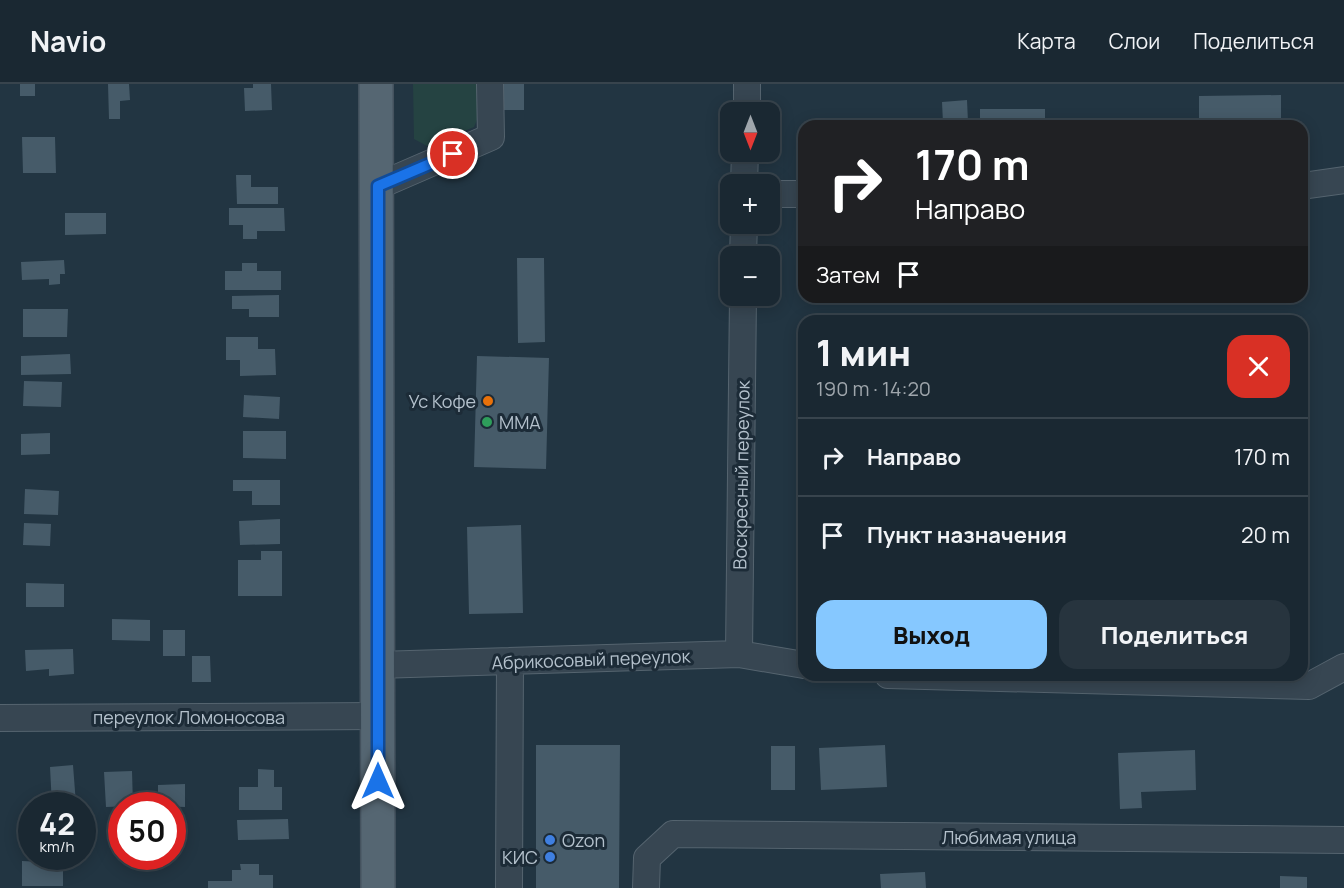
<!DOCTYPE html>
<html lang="ru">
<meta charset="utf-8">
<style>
body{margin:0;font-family:Manrope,sans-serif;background:#27343e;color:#f1f3f6;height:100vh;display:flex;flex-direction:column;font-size:22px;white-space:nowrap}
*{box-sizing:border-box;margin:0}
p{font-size:20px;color:#9fa6ac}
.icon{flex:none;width:33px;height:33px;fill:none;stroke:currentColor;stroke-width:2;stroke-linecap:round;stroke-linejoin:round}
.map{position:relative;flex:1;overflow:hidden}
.side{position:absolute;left:798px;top:231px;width:510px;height:366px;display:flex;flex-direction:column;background:#1a2832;border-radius:18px;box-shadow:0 3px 15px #0003,0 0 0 2px #38444d}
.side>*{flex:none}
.hud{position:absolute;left:798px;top:36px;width:510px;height:183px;border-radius:18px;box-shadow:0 3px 15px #0003,0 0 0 2px #38444d;background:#202124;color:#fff;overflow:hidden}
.needle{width:39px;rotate:180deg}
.buttons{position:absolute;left:720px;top:18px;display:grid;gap:12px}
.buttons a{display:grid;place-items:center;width:60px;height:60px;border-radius:12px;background:#1a2832;box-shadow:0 3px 15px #0003,0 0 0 2px #38444d;font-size:30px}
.speed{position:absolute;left:18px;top:708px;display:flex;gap:12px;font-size:30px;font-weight:700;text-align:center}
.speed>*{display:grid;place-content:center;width:78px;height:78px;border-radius:50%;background:#1a2832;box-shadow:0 3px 15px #0003,0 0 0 2px #38444d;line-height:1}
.speed small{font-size:15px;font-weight:400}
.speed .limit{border:9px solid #d22;background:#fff;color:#111}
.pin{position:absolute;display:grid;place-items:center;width:51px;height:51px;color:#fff;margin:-26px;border:3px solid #fff;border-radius:50%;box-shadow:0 2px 6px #0007}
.me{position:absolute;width:66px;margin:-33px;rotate:0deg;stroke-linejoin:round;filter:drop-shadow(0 0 4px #0008)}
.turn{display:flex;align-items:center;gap:21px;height:126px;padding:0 18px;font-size:27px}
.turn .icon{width:78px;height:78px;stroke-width:2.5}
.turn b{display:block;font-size:42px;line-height:51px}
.then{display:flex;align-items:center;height:57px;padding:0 18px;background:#0003;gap:12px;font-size:22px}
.round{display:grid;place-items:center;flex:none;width:63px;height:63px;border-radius:18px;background:#27343e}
.summary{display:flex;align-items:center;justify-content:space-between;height:102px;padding:0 18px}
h1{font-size:36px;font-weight:800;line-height:45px}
.primary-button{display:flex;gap:12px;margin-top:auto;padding:12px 18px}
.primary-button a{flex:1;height:69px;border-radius:18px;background:#86c8ff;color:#111;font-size:24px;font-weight:800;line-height:69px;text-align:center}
.primary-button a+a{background:#27343e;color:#f1f3f6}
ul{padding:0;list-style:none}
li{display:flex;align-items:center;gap:18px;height:78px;padding:0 18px;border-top:2px solid #38444d}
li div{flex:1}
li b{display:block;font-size:22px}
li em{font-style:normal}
header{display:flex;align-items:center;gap:36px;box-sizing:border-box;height:84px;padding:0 30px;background:#1a2832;border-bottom:2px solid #38444d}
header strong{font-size:28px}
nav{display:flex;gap:33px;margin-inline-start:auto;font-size:21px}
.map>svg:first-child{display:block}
</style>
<header>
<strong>Navio</strong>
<nav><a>Карта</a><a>Слои</a><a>Поделиться</a></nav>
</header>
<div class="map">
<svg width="1344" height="804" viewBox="0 0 1344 804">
<rect width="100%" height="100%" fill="#223542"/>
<!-- green -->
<path fill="#254342" d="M413 0H478L479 31 474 43 427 62 414 55Z"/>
<!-- building -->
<path fill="#465b69" d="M20 0H35V12H20Z
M108 0H129L130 16 120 17V35H109Z
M253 0H271L272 26 245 27 244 4H253Z
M498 0H524V26H498Z
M1281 11V42H1199V12Z
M967 16 968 38 943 39 942 18Z
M980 25H1045V42H980Z
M22 53H55L56 89H23Z
M236 91H251V103H278V120H237Z
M229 124H284L285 147H257V155H243V141H229Z
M65 129H106V150L65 151Z
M517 174H544L545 258 518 259Z
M64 176 65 190H60V200L49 201V195L22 196 21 178Z
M242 179H257V187H281V206H225V187H242Z
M279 211V233H249V225H232V212Z
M23 225H68L67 253H23Z
M226 253H258V265H275L276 291 240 292V276H226Z
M70 270 71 290 21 291V272Z
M477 272 549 274 546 385 474 383Z
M24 297 62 298 61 323 23 322Z
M244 311 280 313 279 335 243 333Z
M243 347H286V375L243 374Z
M50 349V370L21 371V350Z
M233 396H280V421H252V407H233Z
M25 405 59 407 58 431 24 430Z
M280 435V460L240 461 239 437Z
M24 439 51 440 50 462 23 461Z
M521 441 523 529 469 530 467 443Z
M261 467H282V512H238V476H261Z
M26 499 64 500V523H26Z
M112 535 150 536V557L112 556Z
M163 546H185V572H163Z
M73 565 74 590 49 592V585L26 587 25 566Z
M192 572H210L211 598H192Z
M536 661H620L619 804H536Z
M885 661 887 703 821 706 819 664Z
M771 662H795V706H771Z
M1195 666 1196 706 1141 708 1142 724 1120 725 1118 669Z
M73 681 76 720 52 722 50 683Z
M258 685 274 686V703H282V726H239V703H258Z
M132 687 133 722 106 723 104 688Z
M185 700V723L158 722V701Z
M288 735 289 755 238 756 237 736Z
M26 741H32V765H26Z
M43 772H63V802H22V777L43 778Z
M240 780H259V791H273V804H208V797H232V786H241Z
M925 788 926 804H881L880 790Z
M1280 792 1307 793V804H1280Z"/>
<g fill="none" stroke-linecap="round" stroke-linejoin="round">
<!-- minor casing -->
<g stroke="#55646f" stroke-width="28">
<path id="minor" d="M747 28V0
M744 100 745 68
M378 102 491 53 490 0
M1302 102 1344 96
M770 110H804
M743 172 744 140
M739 570 743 212
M377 581 739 570 804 581
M888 591 1309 602 1344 583
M0 634 378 632
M509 804 510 577
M646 804 647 774 673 750 1344 756"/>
</g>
<!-- major casing -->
<g stroke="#44525e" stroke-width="36">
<path id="major" d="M376 0 378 804"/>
</g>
<!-- minor -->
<use href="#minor" stroke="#374652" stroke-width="26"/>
<!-- major -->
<use href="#major" stroke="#556672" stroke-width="33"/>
</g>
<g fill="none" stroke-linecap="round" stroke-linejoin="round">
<!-- route casing -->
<g stroke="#114b97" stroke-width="15">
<path id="route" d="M378 697V102L453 70"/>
</g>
<!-- route -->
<use href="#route" stroke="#1a73e8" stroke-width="10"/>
</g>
<!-- markers -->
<circle fill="#e8710a" stroke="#1c2b37" stroke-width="2" cx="488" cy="317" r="6"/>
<circle fill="#2e9e5b" stroke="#1c2b37" stroke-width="2" cx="487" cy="338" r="6"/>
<g fill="#3f7fe0" stroke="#1c2b37" stroke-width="2">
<circle cx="550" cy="756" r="6"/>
<circle cx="550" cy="773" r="6"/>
</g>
<g text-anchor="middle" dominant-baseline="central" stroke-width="6" stroke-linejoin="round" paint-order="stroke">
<!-- poi labels -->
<g font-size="18" fill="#b4c1cc" stroke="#1c2b37" text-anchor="end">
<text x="476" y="317">Ус Кофе</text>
<text x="499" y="338" text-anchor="start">ММА</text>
<text x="562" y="756" text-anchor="start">Ozon</text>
<text x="538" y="773">КИС</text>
</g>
<!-- street labels -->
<g font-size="18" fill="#b4c1cc" stroke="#1c2b37">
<text transform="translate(741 391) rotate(-89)">Воскресный переулок</text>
<text transform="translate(591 575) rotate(-2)">Абрикосовый переулок</text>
<text x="189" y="633">переулок Ломоносова</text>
<text x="1009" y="753">Любимая улица</text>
</g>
</g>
</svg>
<div class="buttons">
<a><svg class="needle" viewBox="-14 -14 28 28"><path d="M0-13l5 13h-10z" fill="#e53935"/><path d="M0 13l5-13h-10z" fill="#9fa6ac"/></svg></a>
<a>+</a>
<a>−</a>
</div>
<div class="speed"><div>42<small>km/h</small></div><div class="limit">50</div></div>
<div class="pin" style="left:453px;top:70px;background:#d93025"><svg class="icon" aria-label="arrive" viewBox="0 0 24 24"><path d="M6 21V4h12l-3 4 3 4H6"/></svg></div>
<svg class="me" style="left:378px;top:697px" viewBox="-20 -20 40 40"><path d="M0-17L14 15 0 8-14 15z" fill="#1a73e8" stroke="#fff" stroke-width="4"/></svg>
<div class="hud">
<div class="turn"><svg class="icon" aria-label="right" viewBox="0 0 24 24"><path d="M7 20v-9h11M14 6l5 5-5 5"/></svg><div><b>170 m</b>Направо</div></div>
<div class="then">Затем<svg class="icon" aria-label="arrive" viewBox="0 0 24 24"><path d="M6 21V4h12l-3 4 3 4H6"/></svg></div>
</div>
<section class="side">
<div class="summary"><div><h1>1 мин</h1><p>190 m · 14:20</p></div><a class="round" style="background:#d93025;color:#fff"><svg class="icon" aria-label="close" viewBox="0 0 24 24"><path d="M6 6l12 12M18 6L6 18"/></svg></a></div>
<ul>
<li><svg class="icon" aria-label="right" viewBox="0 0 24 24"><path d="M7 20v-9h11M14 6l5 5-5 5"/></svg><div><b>Направо</b></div><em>170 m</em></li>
<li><svg class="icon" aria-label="arrive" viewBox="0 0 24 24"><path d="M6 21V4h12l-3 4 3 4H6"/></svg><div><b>Пункт назначения</b></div><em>20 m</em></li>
</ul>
<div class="primary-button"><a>Выход</a><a>Поделиться</a></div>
</section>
</div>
